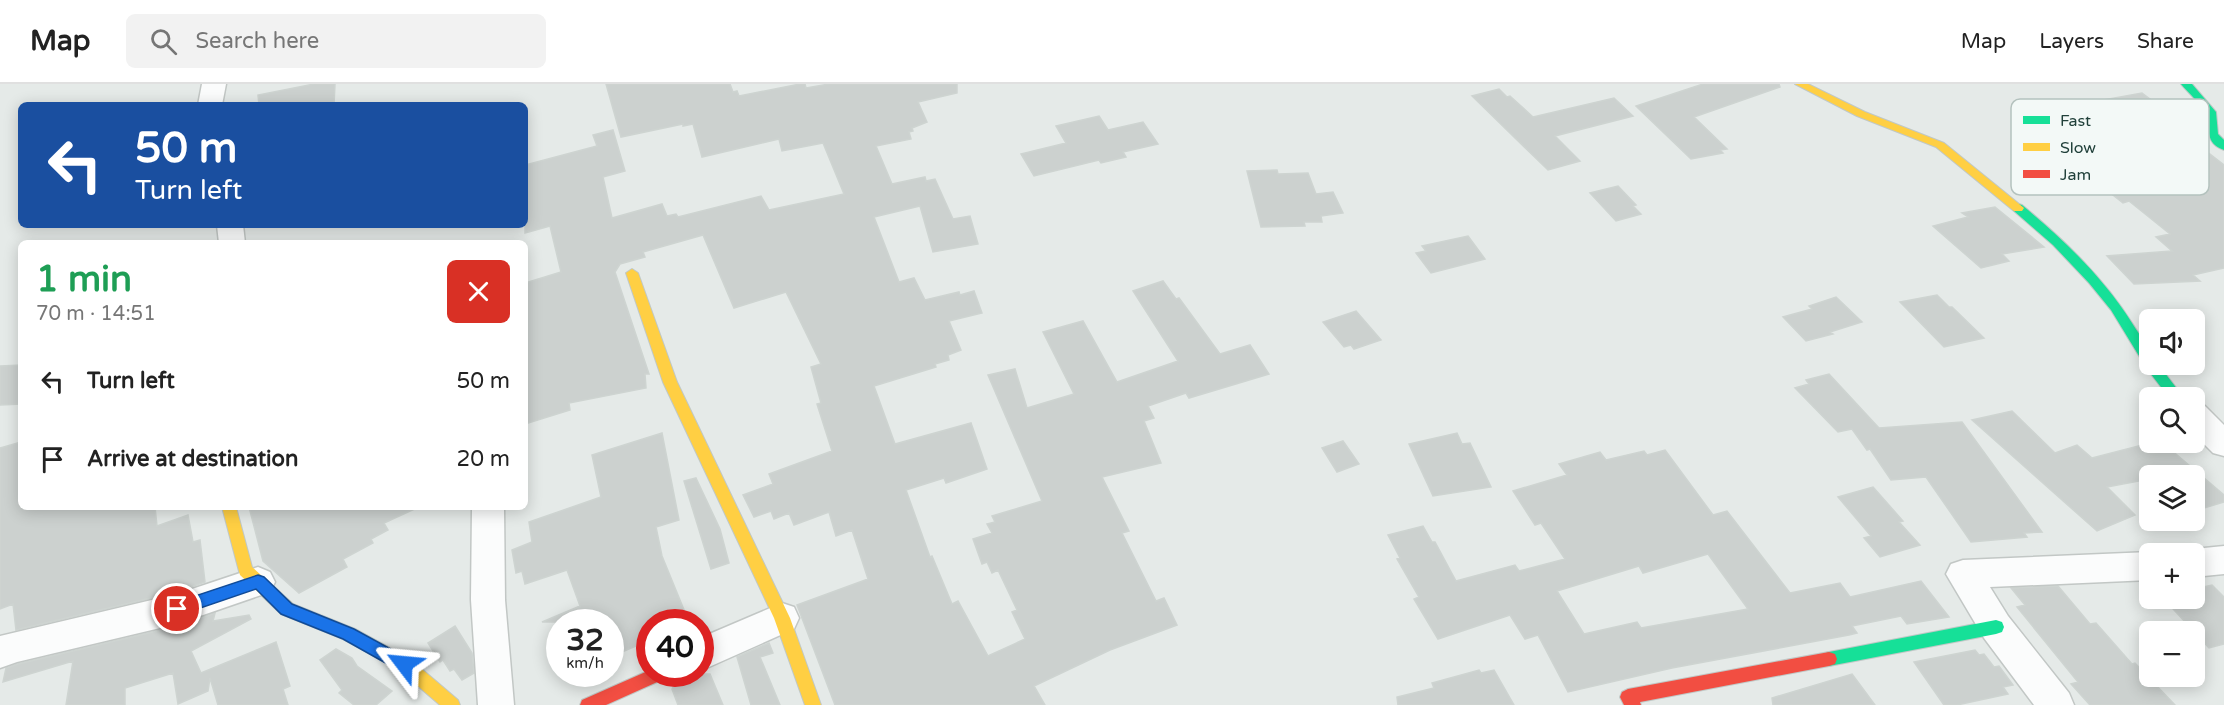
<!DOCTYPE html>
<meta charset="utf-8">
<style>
body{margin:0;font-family:"Varela Round",sans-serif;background:#f2f2f2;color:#222;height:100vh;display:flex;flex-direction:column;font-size:22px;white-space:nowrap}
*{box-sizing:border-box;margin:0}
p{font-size:20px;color:#767676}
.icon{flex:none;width:33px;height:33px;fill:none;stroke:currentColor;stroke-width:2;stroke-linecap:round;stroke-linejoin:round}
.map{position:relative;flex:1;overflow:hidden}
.drawer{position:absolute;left:18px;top:156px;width:510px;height:270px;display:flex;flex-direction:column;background:#fff;border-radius:9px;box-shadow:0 3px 15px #0003}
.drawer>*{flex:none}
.guide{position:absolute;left:18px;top:18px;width:510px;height:126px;border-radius:9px;box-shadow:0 3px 15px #0003;background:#1a4fa0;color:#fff;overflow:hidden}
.fabs{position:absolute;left:2139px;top:225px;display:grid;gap:12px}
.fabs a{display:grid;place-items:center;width:66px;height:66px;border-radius:9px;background:#fff;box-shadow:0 3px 15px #0003;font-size:30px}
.speed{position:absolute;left:546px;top:525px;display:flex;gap:12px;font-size:30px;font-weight:700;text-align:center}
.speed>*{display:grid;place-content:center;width:78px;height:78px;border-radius:50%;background:#fff;box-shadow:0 3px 15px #0003;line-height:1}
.speed small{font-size:15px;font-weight:400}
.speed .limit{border:9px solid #d22;background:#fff;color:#111}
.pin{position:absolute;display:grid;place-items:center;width:51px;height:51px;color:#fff;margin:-26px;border:3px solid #fff;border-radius:50%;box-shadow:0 2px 6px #0007}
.me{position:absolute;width:66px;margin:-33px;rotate:299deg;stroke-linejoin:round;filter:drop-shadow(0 0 4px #0008)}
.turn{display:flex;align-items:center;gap:21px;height:126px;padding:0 18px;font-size:27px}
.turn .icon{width:78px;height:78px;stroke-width:2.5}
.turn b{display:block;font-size:42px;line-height:51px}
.round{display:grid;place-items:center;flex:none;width:63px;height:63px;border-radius:9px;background:#f2f2f2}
.head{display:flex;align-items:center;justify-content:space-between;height:102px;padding:0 18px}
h1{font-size:36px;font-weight:700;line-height:45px;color:#1e9e55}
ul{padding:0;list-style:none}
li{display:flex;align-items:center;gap:18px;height:78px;padding:0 18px}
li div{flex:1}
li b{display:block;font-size:22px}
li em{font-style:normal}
header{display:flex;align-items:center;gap:36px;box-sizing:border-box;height:84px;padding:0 30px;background:#fff;border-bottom:2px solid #e0e0e0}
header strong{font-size:28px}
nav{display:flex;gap:33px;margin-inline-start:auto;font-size:21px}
.search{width:420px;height:54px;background:#f2f2f2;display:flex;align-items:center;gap:15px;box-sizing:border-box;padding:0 21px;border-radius:9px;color:#767676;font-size:22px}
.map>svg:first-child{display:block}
</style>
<header>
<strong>Map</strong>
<div class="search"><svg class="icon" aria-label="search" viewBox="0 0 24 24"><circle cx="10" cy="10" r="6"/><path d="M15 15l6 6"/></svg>Search here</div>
<nav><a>Map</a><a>Layers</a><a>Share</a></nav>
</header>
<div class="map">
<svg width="2224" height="621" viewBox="0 0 2224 621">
<rect width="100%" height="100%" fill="#e5eae8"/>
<!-- building -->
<path fill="#ccd1cf" stroke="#ced4d1" stroke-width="1.5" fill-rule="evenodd" d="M314 0H335L334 21H259L258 11Z
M606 0H730L733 8 737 7 739 12 800 0H805L806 4 829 0H957V9L918 18 927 38 912 44 913 47 909 48 911 55 876 62 892 100 925 93 926 97 935 95 953 135 970 132 978 160 933 168 920 122 874 133 899 198 914 194 925 216 959 208 960 211 974 207 982 229 949 237 961 266 948 271 949 276 935 280 936 283 874 302 895 360 971 339 987 385 946 399 944 394 906 406 930 473 932 472 952 520 958 517 988 572 1025 555 1012 528 1017 526 998 486 992 489 987 478 982 480 973 455 992 449 987 440 995 438 992 432 1042 417 988 291 1015 285 1027 324 1074 310 1043 248 1083 237 1117 298 1178 277 1133 207 1163 197 1176 215 1179 214 1220 270 1250 261 1269 290 1189 314 1186 309 1148 322 1154 334 1144 337 1161 379 1102 393 1129 447 1122 449 1156 517 1164 514 1177 541 1110 566 1034 602 1045 621H835L797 521 868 495 852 446 836 452 829 428 794 441 789 429 774 435 771 427 754 433 743 411 773 400 769 390 832 367 817 320 821 319 811 283 821 280 786 208 734 224 703 151 643 168 645 173 620 180 615 188 649 290H645L646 304 569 319 570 326 525 340V199L561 188 550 142 525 149V81L597 62 593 51 613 46 625 87 603 93 612 134 662 120 667 132 676 130 678 133 761 112 769 126 844 110 823 59 782 67 779 55 702 73 693 40 683 42V40L621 53Z
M1703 0H1779L1780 3 1694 33 1727 65 1720 66 1723 69 1691 75 1636 22Z
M1499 5 1507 13 1510 12 1533 33 1614 14 1633 32 1555 52 1580 77 1548 86 1472 12Z
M2142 9 2177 35 2174 36 2187 45 2179 46 2224 81V184L2193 191 2200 197 2134 200 2107 172 2172 167 2156 153 2170 150 2129 117 2123 119 2072 79 2069 80 2044 61 2071 54 2055 43 2061 41 2043 27Z
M1099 32 1108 46 1143 38 1158 60 1123 68 1126 73 1101 79 1099 76 1034 92 1021 70 1066 59 1056 42Z
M1277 86 1278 90 1308 89 1316 110 1333 108 1343 129 1321 132 1322 138H1304L1305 142 1261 143 1247 87Z
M1618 102 1636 121 1633 122 1641 130 1616 137 1590 109Z
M1995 123 2044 163 2002 170 2009 177 1981 184 1933 142 1968 133 1962 129Z
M1468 152 1485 175 1431 189 1416 169 1426 167 1422 162Z
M1937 211 1949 223H1952L1984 254 1944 263 1900 218Z
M1836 213 1862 238 1830 248 1833 250 1806 257 1783 233 1812 225 1809 222Z
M1356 227 1381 256 1354 265 1351 261 1344 263 1323 238Z
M21 281V320L0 321V282Z
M1829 290 1879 344 1962 338 2042 448 2024 449 2027 453 1971 458 1926 393 1891 396 1870 365 1867 366 1852 345 1838 348 1795 304 1809 300 1806 296Z
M2012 327 2055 369 2077 361 2092 374 2146 360 2150 363 2163 359 2224 411V418L2194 427V392H2150V395L2107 403 2135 431 2097 447 1972 336Z
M662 349 679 436 656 443 662 472 689 538H650V556L610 573V538H542L580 522 567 486 525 500 522 487 516 489 512 466 532 458 529 438 601 413 592 371Z
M1457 349 1462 360 1470 359 1491 403 1433 412 1409 360Z
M1343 357 1359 380 1337 388 1322 364Z
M21 358V423H155L157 442 188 431 193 458 200 456 205 498 176 508 16 546 13 520 0 525V364Z
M1665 366 1713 431 1727 427 1790 509 1840 499 1850 513 1921 497 1949 533 1907 540 1901 532 1852 542 1857 549 1849 551 1672 584 1568 608 1538 551 1525 555 1510 531 1438 555 1414 515 1419 513 1397 475 1400 474 1388 451 1423 442 1432 458H1435L1456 497 1515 481 1519 487 1565 475 1541 439 1535 441 1513 407 1567 391 1559 380 1600 368 1606 376 1644 367 1647 371ZM1708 470 1748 525 1641 544 1637 538 1584 550 1557 507 1639 482 1643 489Z
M696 394 720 445 729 479 711 485 684 397Z
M1873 403 1903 437 1899 438 1920 461 1880 473 1864 454 1871 452 1838 413Z
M249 423H419L384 439 388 446 371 455 373 459 343 475 347 483 299 509 263 477Z
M2212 501 2224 513V560L2209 564 2163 514H2194V505Z
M2058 502 2090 540 2096 539 2132 580 2135 579 2175 621H2090L2071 600 2078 598 2017 523 2025 521 2011 504Z
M215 529 213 537 249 531 251 535 191 567 201 589 276 558 290 602 283 605 288 621H218L210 594 208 607 178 620 173 589 125 604V621H66L73 577 3 598 6 584 18 580 178 542Z
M455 542 472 569 474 589 462 596 454 585 450 587 443 576 440 578 428 559Z
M769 559 773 569 760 573 780 621H751L737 573Z
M336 565 352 574 357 582 392 607 376 621H354L339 609 342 606 320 576Z
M1975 566 1979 571 1984 570 1994 583 1999 582 2013 601 2003 603 2008 610 1957 621H1944L1914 578Z
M1479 586 1481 589 1494 586 1514 621H1398L1397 613 1434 604 1432 599Z
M680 590H710L723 621H678L672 605Z
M1852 590 1875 621H1773L1772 614Z"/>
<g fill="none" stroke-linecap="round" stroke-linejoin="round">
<!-- street casing -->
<g stroke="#c2c7c5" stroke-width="3">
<path id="street" d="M202 0H226L222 21H198Z
M217 141H243L245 159H219Z
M2194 319 2205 322 2224 341V372L2213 369 2194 350Z
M472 423H504L505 516 514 621H478L471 516Z
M2224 462V490L2194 493V470L2182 469 2194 465Z
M2150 468 2155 470H2150V496L1990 503 2008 532 2069 609 2074 621H2034L1984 554 1946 490 1951 480 1963 476Z
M258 483 270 488 275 498 270 508 177 540 17 578 0 584V552L177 510Z
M782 519 794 523 799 534 794 545 700 587V554Z"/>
</g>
<!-- fast casing -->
<g stroke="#c0c8c6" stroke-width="2">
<path id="fast" d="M2181 0H2192L2216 28 2218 50 2224 56V66C2204 59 2211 45 2206 30 2202 20 2188 9 2181 0Z
M2018 120 2022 121C2064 156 2103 193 2132 239 2141 253 2150 264 2150 280H2158L2184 314H2170L2164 307 2147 285 2111 226 2089 199 2053 161 2014 127 2012 124Z
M1996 536 2002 538 2004 543 2002 548 1996 550 1829 582 1823 580 1821 575 1823 570 1829 568Z"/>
</g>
<!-- slow casing -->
<g stroke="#c0c8c6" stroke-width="2">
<path id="slow" d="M1795 0H1808L1865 28 1944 59 2024 124 2022 127H2014L1936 63 1857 32Z
M632 185 638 189 677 298 790 534 821 621H805L774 534 663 298 626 189Z
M222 423H236L252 483 293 520 355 545 410 575 458 616 460 621H440L398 585 343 555 281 530 240 491Z"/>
</g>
<!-- jam casing -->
<g stroke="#c0c8c6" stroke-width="2">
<path id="jam" d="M1829 568 1835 570 1837 575 1835 580 1829 582 1640 618 1641 621H1624L1620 613 1622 608 1628 605Z
M650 586V590H666L664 595 606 621H580L582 616Z"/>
</g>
<!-- street -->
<use href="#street" fill="#fbfcfc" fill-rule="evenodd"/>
<!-- fast -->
<use href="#fast" fill="#16e098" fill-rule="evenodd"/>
<!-- slow -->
<use href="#slow" fill="#ffcf43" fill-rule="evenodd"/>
<!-- jam -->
<use href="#jam" fill="#f24e42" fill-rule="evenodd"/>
</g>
<!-- route -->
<path fill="#1a73e8" stroke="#114b97" stroke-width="1.5" d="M258 491 264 493 292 520 354 545 409 575 412 580 409 586 404 588 398 586 343 555 281 530 256 505 177 532 171 530 169 525 171 520Z"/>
<!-- legend -->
<rect x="2011" y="15" width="198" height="96" rx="9" fill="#f3f9f7" stroke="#b4c2be" stroke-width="1.5"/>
<rect x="2023" y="32" width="27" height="8" fill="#16e098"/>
<rect x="2023" y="59" width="27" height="8" fill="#ffcf43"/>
<rect x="2023" y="86" width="27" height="8" fill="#f24e42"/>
<g font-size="16" fill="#20403a">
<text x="2060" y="42">Fast</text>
<text x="2060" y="69">Slow</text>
<text x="2060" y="96">Jam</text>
</g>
</svg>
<div class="fabs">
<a><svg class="icon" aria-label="sound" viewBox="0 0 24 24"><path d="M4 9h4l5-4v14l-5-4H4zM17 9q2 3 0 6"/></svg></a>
<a><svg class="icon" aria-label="search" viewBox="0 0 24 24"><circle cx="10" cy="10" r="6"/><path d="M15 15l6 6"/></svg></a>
<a><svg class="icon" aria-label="layers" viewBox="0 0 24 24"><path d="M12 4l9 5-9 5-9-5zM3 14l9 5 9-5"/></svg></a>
<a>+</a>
<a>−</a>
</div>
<div class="speed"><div>32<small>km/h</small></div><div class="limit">40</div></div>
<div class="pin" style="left:177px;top:525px;background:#d93025"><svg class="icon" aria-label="arrive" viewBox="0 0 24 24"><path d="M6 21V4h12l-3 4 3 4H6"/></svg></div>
<svg class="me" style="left:404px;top:580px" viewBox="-20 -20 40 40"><path d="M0-17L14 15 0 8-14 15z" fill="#1a73e8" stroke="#fff" stroke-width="4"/></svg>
<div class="guide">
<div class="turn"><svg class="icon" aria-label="left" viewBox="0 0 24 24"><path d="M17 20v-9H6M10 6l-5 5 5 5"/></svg><div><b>50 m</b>Turn left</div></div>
</div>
<section class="drawer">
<div class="head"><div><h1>1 min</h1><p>70 m · 14:51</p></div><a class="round" style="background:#d93025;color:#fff"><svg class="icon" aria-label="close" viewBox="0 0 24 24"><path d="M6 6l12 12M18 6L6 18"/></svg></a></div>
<ul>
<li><svg class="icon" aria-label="left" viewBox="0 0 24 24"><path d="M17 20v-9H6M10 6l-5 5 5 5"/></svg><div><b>Turn left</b></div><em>50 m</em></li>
<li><svg class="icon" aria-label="arrive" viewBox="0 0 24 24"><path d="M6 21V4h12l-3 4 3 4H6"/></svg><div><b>Arrive at destination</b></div><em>20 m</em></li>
</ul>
</section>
</div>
